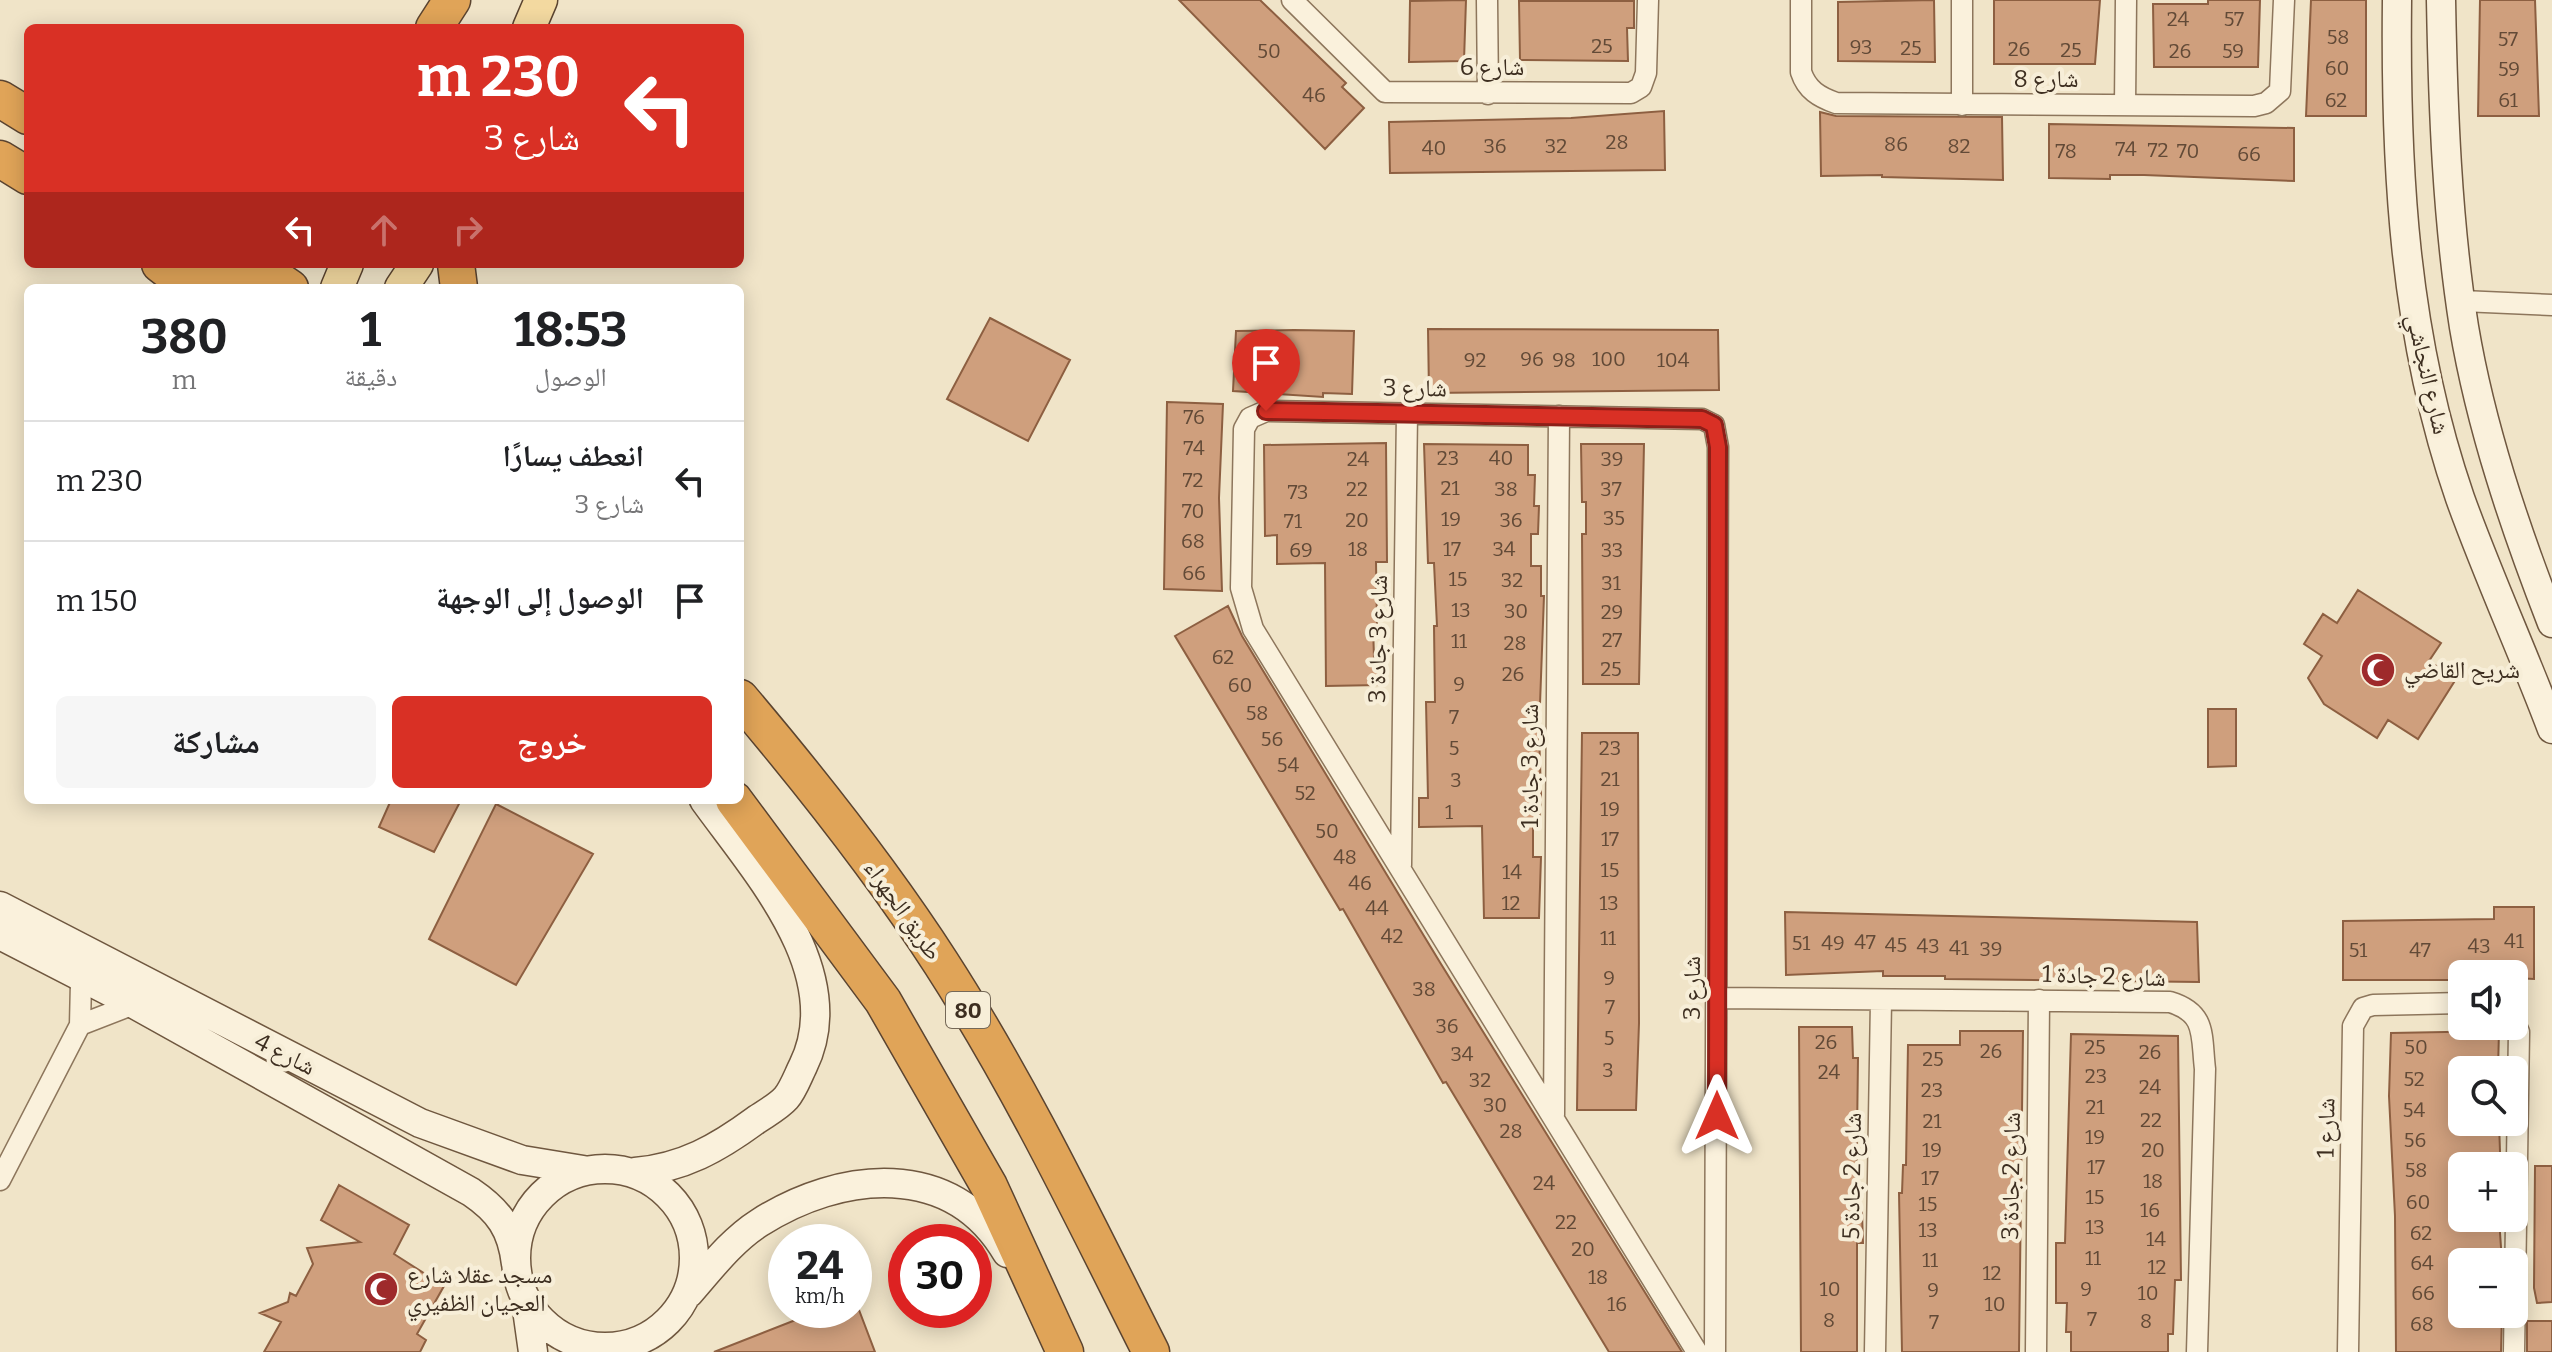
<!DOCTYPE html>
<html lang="ar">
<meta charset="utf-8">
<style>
body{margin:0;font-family:Bitter,"Noto Naskh Arabic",serif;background:#f6f6f6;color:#202124;direction:rtl;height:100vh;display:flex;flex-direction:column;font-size:30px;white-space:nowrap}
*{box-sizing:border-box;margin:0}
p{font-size:26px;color:#757577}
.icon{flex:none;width:44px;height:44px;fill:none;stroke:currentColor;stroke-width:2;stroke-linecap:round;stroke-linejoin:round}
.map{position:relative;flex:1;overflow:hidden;direction:ltr}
.sheet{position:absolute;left:24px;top:284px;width:720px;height:520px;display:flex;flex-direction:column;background:#fff;border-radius:12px;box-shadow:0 4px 20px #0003;direction:rtl}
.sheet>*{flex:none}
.top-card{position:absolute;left:24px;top:24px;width:720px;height:244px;border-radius:12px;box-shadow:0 4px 20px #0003;direction:rtl;background:#d93025;color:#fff;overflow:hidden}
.controls{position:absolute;left:2448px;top:960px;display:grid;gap:16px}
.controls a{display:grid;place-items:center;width:80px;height:80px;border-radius:12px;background:#fff;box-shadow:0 4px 20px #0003;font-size:40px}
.speed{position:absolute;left:768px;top:1224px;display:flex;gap:16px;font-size:40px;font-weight:700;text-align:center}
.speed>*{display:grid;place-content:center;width:104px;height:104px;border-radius:50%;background:#fff;box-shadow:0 4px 20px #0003;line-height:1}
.speed small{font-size:20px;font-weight:400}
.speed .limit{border:12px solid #d22;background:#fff;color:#111}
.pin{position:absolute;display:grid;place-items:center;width:68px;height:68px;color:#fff;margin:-82px -34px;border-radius:50% 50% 50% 0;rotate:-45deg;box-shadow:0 0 8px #0007}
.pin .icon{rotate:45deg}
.me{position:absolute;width:88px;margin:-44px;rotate:0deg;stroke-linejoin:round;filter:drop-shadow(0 0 6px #0008)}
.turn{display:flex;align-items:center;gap:28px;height:168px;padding:0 32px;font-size:36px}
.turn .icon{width:104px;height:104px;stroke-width:2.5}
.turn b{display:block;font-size:56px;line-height:68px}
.lanes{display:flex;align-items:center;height:76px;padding:0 32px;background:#0003;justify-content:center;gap:40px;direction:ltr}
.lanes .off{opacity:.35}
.eta{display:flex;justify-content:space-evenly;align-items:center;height:136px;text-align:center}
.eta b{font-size:48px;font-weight:700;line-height:56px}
.button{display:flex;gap:16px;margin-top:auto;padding:16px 32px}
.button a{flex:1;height:92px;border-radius:12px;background:#d93025;color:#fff;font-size:32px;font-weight:700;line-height:92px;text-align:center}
.button a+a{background:#f6f6f6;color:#202124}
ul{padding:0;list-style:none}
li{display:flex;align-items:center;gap:24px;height:120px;padding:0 32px;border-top:2px solid #e0e0e0}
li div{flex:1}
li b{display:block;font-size:30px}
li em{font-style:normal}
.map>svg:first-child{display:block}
</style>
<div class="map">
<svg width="2552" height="1352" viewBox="0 0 2552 1352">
<rect width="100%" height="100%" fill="#f0e4c8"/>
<!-- building -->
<path fill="#cf9f7d" stroke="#8d5f41" stroke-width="2" d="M1179 0H1260L1346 83 1342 87 1364 108 1325 149Z
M1466 0 1464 61 1409 62 1410 1Z
M1934 0 1935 62 1838 61V2Z
M1994 0H2100L2095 64H1994Z
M2208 0H2260L2258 67H2154L2153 4H2208Z
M2311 0H2366V116H2306Z
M2480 0H2535L2539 116H2478Z
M1519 1H1634V28H1627L1628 61 1520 60Z
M1664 111 1665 170 1390 173 1389 122 1571 118Z
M1820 112 1836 116 2002 117 2003 180 1882 177V175L1821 176Z
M2049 124 2294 128V181L2144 175H2110V179L2049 178Z
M990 318 1070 360 1028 441 947 399Z
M1428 329 1718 330 1719 390 1429 393Z
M1294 330 1354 331 1352 394 1323 393V397L1233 391 1236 331Z
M1167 402 1223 404 1219 498 1222 591 1164 589Z
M1386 443 1387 562H1376L1377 625H1373L1374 658 1379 657 1380 685 1326 686 1325 563 1277 564V535L1265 536 1264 445Z
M1424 444 1528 445V475H1535L1534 506H1539L1538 534H1531V566H1541V596H1544L1539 731 1541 795 1539 825H1533V857H1541L1539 918H1484L1482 826 1419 827V798H1428L1426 702H1435L1434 626H1437L1434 563H1428Z
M1581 444H1644L1639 684H1583L1582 534H1586V502H1582Z
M2358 590 2441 643 2429 661 2456 679 2418 739 2388 720 2377 738 2324 704 2308 678 2322 656 2304 644 2323 614 2337 623Z
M1228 606 1242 636 1441 964 1682 1352H1609L1446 1082 1443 1083 1343 909 1340 910 1175 636Z
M2208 709H2236V766L2208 767Z
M1582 733H1638L1639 1023 1636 1110H1577Z
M391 800H461L434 852 379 827Z
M496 804 593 854 516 985 429 939Z
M2494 907H2534V979L2514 978V974H2462V980H2343V921L2494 919Z
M1785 912 2197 922 2199 982 1945 979V976H1883V971L1786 975Z
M1799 1027H1852L1853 1058H1858L1856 1212H1862L1863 1243H1857V1352H1801Z
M1960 1031H2023L2019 1352H1902L1899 1193H1902L1903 1165H1906L1908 1045H1960Z
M2499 1031 2498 1070H2462V1122H2499L2500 1152 2499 1166H2462V1218H2499L2502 1262H2462V1314H2502L2501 1352H2396L2395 1216 2389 1096 2391 1033Z
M2071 1034 2178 1036 2181 1280H2175L2173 1334H2168V1352H2071V1332H2066L2067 1303H2056V1243H2065Z
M2535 1166H2552V1302L2537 1303 2534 1288Z
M339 1185 409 1225 394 1254 444 1286 417 1334 426 1340 420 1352H264L281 1322 260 1313 288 1302 290 1293 296 1296 313 1264 307 1248 360 1242 321 1220Z
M821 1310H859L875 1352H714Z
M2527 1321H2552V1352H2527Z"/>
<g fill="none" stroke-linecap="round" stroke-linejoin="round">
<!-- street casing -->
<g stroke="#8d765c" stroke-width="23">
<path id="street" d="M1292 0 1385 92 1631 93 1641 87 1646 73 1648 0
M1487 0 1488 94
M1801 0V72C1807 90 1819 97 1836 103L2254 106 2266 103 2280 91 2284 0
M1962 105V0
M2125 105 2126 0
M2462 301 2552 305
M1401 865 1407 413
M1718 998 2170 1002C2207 1013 2201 1036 2205 1069L2197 1352
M80 1025 134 1004
M1554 1115 1559 416
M0 1180 80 1025 81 982 75 973
M1697 1352 1253 629 1241 588 1244 429 1250 418 1266 411 1702 419 1714 425 1718 447 1715 1352
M1875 1352 1881 1001
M2036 1352 2039 1000
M2348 1352 2353 1026 2363 1008 2373 1005 2462 1003
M2514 1352 2519 1032 2514 1021"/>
</g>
<!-- secondary casing -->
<g stroke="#6f573f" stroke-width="31">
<path id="secondary" d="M2397 0C2395 169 2404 336 2460 498 2488 576 2523 652 2552 729
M2441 0C2443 109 2447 219 2464 327 2481 428 2515 528 2552 623
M0 906 420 1123 522 1160 583 1170
M0 935 134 1004 471 1192C499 1211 512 1229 516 1264
M516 1258a89 89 0 1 1 178 0a89 89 0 1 1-178 0Z
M635 1172C683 1168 718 1148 756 1120 766 1113 778 1107 786 1098 793 1090 798 1076 803 1066 849 973 755 871 704 800
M689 1293C710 1269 732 1240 759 1223 840 1171 952 1159 1007 1253
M526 1302 533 1352"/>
</g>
<!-- primary casing -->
<g stroke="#5b4430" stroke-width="35">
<path id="primary" d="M529 28 541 0
M337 288 347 264
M401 288 417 264"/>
</g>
<!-- highway casing -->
<g stroke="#5b4430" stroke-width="39">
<path id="highway" d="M434 28 452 0
M0 99 28 116
M0 159 28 176
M160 264 191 288
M210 264 246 288
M255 264 290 288
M456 264 459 288
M740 698C812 783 881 870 941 963 1021 1087 1085 1221 1151 1352
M734 800 883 1001 989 1186 1065 1352"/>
</g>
<!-- street -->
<use href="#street" stroke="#faf1dc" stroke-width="20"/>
<!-- secondary -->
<use href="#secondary" stroke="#faf1dc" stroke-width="28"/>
<!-- primary -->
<use href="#primary" stroke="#f3d9a0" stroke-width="32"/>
<!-- highway -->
<use href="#highway" stroke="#e0a458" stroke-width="36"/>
</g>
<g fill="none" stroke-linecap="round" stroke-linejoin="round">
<!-- route casing -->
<g stroke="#8d1f18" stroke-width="20">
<path id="route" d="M1266 411 1702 419 1714 425 1718 447 1717 1116"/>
</g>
<!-- route -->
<use href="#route" stroke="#d93025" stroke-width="14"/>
</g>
<!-- icons -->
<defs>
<g id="mosque-disc" transform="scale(1.8)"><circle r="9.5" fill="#9e2a2b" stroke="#f7eed8"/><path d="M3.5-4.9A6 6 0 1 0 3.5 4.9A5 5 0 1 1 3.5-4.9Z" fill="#fff"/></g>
</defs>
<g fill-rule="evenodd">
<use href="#mosque-disc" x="2378" y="670"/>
<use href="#mosque-disc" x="381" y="1289"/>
</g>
<g text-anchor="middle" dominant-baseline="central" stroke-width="8" stroke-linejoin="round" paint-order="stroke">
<!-- number labels -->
<g font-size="20" fill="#624a37">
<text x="2178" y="19">24</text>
<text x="2234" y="19">57</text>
<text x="2338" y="37">58</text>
<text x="2508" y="39">57</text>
<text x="1602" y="46">25</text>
<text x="1861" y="47">93</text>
<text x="1911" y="48">25</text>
<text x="2019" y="49">26</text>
<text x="2071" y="50">25</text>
<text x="1269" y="51">50</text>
<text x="2180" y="51">26</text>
<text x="2233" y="51">59</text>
<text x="2337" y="68">60</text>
<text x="2509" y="69">59</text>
<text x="1314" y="95">46</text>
<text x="2336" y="100">62</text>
<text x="2508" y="100">61</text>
<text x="1617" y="142">28</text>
<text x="1896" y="144">86</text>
<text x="1495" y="146">36</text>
<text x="1556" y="146">32</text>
<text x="1959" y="146">82</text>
<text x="1434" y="148">40</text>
<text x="2126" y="149">74</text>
<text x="2158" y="150">72</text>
<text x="2066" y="151">78</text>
<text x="2188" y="151">70</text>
<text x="2249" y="154">66</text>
<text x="1532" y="359">96</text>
<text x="1609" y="359">100</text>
<text x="1475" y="360">92</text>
<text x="1564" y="360">98</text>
<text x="1673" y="360">104</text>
<text x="1194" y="417">76</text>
<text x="1194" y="448">74</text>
<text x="1448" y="458">23</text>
<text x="1501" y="458">40</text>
<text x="1358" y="459">24</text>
<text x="1612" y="459">39</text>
<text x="1193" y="480">72</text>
<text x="1450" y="488">21</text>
<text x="1357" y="489">22</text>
<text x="1506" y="489">38</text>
<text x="1611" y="489">37</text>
<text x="1298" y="492">73</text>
<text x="1193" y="511">70</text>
<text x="1614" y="518">35</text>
<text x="1451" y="519">19</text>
<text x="1357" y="520">20</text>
<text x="1511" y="520">36</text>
<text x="1293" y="521">71</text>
<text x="1193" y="541">68</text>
<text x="1358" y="549">18</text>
<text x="1452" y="549">17</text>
<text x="1504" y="549">34</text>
<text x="1301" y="550">69</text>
<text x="1612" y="550">33</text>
<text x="1194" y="573">66</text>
<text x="1458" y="579">15</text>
<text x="1512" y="580">32</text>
<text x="1611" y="583">31</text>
<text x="1461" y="610">13</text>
<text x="1516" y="611">30</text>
<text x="1612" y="612">29</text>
<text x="1612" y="640">27</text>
<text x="1459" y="641">11</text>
<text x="1515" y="643">28</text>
<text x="1223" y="657">62</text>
<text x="1611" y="669">25</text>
<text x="1513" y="674">26</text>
<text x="1459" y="684">9</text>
<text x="1240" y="685">60</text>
<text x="1257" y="713">58</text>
<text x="1454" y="717">7</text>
<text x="1272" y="739">56</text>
<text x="1454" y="748">5</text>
<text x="1610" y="748">23</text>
<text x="1288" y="765">54</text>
<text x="1610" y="779">21</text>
<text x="1456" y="780">3</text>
<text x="1305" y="793">52</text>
<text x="1610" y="809">19</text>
<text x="1449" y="812">1</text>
<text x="1327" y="831">50</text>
<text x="1610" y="839">17</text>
<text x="1345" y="857">48</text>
<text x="1610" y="870">15</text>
<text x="1512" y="872">14</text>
<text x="1360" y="883">46</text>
<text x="1511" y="903">12</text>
<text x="1609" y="903">13</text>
<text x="1377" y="908">44</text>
<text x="1392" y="936">42</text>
<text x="1608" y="938">11</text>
<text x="2514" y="941">41</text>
<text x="1865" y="942">47</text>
<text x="1801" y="943">51</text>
<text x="1833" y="943">49</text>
<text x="1896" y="945">45</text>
<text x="1928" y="946">43</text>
<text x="2479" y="946">43</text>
<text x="1959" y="948">41</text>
<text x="1991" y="949">39</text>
<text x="2358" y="950">51</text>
<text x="2420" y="950">47</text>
<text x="1609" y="978">9</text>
<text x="1424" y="989">38</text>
<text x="1610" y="1007">7</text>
<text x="1447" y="1026">36</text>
<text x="1609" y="1038">5</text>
<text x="1826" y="1042">26</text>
<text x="2095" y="1047">25</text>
<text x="2416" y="1047">50</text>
<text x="1991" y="1051">26</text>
<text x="2150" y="1052">26</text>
<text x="1462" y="1054">34</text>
<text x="1933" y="1059">25</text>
<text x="1608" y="1070">3</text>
<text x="1829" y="1072">24</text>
<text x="2096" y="1076">23</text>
<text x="2414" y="1079">52</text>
<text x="1480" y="1080">32</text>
<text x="2150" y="1087">24</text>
<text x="1932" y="1090">23</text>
<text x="1495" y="1105">30</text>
<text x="2095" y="1107">21</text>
<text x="2414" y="1110">54</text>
<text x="2151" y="1120">22</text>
<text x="1932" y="1121">21</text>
<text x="1511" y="1131">28</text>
<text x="2095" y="1137">19</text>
<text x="2415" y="1140">56</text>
<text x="1932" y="1150">19</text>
<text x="2153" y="1150">20</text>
<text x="2096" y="1167">17</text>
<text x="2416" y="1170">58</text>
<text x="1930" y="1178">17</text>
<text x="2153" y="1181">18</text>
<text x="1544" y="1183">24</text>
<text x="2095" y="1197">15</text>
<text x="2418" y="1202">60</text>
<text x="1928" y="1204">15</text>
<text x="2150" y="1210">16</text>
<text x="1566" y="1222">22</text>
<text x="2095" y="1227">13</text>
<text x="1928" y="1230">13</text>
<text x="2421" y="1233">62</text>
<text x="2156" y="1239">14</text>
<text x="1583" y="1249">20</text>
<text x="2093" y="1258">11</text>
<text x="1930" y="1260">11</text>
<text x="2422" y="1263">64</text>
<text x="2157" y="1267">12</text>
<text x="1992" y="1273">12</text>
<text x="1598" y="1277">18</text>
<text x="1830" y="1289">10</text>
<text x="2086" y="1289">9</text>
<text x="1933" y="1290">9</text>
<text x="2148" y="1293">10</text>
<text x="2423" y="1293">66</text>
<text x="1617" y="1304">16</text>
<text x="1995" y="1304">10</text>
<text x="2092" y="1319">7</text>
<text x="1829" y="1320">8</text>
<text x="2146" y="1321">8</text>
<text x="1934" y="1322">7</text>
<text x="2422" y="1324">68</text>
</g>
<!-- shield labels -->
<rect fill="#f7eed8" stroke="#756857" stroke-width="2" x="946" y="992" width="44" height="36" rx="6"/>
<g font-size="22" font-weight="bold" fill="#3d2e20">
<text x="968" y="1010">80</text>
</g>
<!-- street labels -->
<g font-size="24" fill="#3d2e20" stroke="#f7eed8">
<text x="1492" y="67">شارع 6</text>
<text x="2046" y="79">شارع 8</text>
<text transform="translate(2428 374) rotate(77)">شارع النجاشي</text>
<text transform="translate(1415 388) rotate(1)">شارع 3</text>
<text transform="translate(1378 639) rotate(-89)">شارع 3 جادة 3</text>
<text transform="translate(1530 766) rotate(-90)">شارع 3 جادة 1</text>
<text transform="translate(903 910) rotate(55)">طريق الجهراء</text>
<text transform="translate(2104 976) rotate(2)">شارع 2 جادة 1</text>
<text transform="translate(1692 988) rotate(-90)">شارع 3</text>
<text transform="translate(285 1054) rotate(27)">شارع 4</text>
<text transform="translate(2326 1128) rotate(-89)">شارع 1</text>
<text transform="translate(1852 1176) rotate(-89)">شارع 2 جادة 5</text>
<text transform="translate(2011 1176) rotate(-89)">شارع 2 جادة 3</text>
</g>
<!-- poi labels -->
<g font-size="24" fill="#3d2e20" stroke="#f7eed8" text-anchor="start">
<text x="2404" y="670">شريح القاضي</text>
<text x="407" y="1275">مسجد عقلا شارع<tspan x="407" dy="28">العجيان الظفيري</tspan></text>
</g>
</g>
</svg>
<div class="controls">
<a><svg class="icon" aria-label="sound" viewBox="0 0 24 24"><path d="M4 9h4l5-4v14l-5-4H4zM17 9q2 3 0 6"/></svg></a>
<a><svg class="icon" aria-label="search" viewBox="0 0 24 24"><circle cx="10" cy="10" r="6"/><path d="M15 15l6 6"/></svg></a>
<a>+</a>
<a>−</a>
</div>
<div class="speed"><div>24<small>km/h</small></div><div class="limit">30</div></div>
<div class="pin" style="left:1266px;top:411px;background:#d93025"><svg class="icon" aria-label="arrive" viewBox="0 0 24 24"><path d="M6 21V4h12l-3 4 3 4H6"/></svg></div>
<svg class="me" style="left:1717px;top:1116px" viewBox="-20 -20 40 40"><path d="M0-17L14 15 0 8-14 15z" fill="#d93025" stroke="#fff" stroke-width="4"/></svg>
<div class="top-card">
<div class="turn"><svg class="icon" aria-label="left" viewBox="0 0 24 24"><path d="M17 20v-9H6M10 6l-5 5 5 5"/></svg><div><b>230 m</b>شارع 3</div></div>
<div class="lanes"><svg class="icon" aria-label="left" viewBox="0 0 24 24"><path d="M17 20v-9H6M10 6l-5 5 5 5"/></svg><svg class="icon off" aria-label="ahead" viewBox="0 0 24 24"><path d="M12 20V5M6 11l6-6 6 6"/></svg><svg class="icon off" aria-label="right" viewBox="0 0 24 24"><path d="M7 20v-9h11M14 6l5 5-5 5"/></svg></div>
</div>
<section class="sheet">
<div class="eta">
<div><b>18:53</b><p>الوصول</p></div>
<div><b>1</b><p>دقيقة</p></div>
<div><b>380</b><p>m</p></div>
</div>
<ul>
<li><svg class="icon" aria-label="left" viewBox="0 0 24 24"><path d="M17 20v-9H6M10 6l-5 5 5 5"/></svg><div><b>انعطف يسارًا</b><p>شارع 3</p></div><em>230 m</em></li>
<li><svg class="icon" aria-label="arrive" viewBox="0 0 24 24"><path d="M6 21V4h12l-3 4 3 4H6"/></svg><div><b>الوصول إلى الوجهة</b></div><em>150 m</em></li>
</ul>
<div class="button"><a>خروج</a><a>مشاركة</a></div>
</section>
</div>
